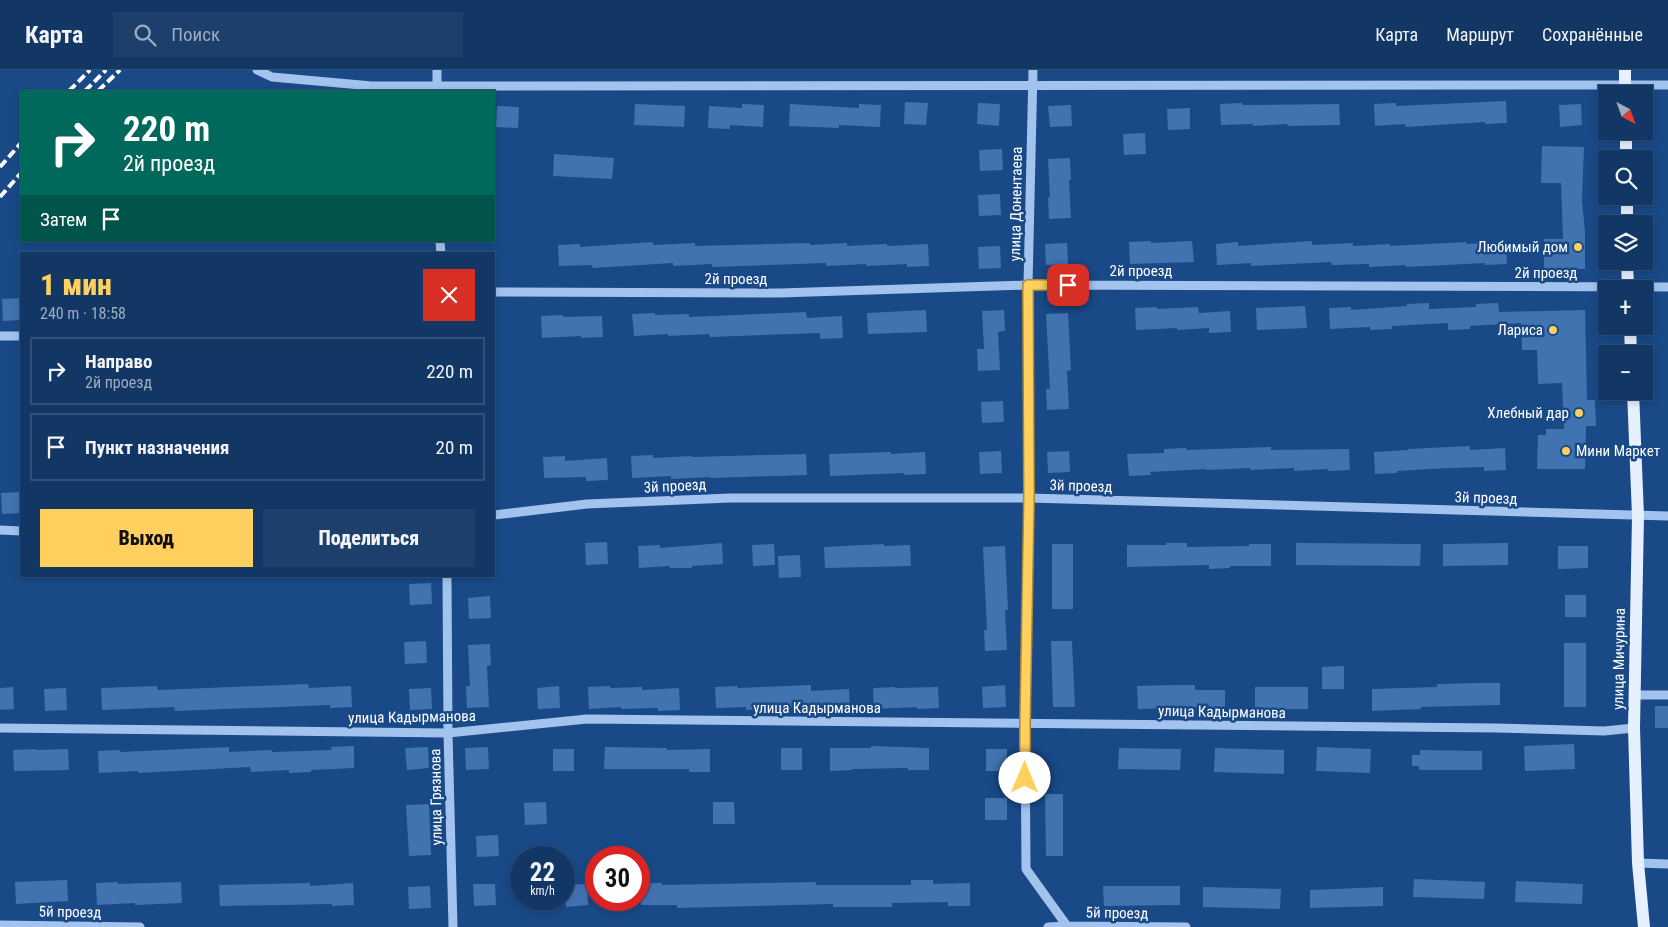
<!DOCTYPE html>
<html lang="ru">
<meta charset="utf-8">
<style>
body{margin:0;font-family:"Roboto Condensed",sans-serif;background:#1c3f6b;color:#f1f3f6;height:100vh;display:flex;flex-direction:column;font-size:19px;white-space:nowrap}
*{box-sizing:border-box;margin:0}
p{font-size:16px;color:#9dacbf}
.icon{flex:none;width:28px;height:28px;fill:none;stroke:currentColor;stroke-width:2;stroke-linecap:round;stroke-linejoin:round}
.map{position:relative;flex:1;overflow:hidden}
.drawer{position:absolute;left:20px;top:182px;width:475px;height:325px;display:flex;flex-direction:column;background:#133765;border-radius:0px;box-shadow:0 2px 8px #0003,0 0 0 1px #325179}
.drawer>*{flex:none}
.hud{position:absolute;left:20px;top:20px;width:475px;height:152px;border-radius:0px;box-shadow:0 2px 8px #0003,0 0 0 1px #325179;background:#00695c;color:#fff;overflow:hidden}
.needle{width:32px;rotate:139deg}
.tools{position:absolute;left:1598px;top:15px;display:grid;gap:10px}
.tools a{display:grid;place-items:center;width:55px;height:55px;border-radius:0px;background:#133765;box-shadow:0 2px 8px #0003,0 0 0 1px #325179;font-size:25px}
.speed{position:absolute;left:510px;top:776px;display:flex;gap:10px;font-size:25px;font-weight:700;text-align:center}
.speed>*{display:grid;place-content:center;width:65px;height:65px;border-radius:50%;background:#133765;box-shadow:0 2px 8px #0003,0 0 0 1px #325179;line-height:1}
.speed small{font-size:12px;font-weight:400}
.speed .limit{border:8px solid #d22;background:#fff;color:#111}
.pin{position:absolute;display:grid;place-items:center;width:42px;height:42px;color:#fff;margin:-21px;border-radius:10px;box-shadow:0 2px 8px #0006}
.me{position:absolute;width:55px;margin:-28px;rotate:0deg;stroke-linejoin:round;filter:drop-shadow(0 0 4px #0008)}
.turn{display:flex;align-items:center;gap:18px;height:105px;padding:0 20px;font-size:22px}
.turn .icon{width:65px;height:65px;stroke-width:2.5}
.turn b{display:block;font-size:35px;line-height:42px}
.then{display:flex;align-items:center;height:48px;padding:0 20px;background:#0003;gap:10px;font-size:19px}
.round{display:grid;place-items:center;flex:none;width:52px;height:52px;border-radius:0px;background:#1c3f6b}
.summary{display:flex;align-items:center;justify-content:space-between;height:85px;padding:0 20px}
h1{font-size:30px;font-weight:800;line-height:38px;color:#ffd05d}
.action{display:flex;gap:10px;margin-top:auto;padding:10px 20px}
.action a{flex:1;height:58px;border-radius:0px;background:#ffd05d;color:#111;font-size:20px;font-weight:800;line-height:58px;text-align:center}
.action a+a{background:#1c3f6b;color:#f1f3f6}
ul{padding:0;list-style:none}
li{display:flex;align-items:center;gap:15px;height:68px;margin:0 10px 8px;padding:0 10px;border:2px solid #325179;border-radius:0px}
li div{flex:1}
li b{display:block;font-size:19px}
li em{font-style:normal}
header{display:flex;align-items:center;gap:30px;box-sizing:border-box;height:70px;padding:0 25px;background:#133765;border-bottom:1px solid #325179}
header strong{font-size:24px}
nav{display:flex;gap:28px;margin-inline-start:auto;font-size:18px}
.search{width:350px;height:45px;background:#1c3f6b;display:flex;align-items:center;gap:12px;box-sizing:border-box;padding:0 18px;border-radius:0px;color:#9dacbf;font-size:19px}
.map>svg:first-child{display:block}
</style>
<header>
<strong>Карта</strong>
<div class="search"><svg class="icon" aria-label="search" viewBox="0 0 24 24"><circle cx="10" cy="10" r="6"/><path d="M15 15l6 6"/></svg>Поиск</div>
<nav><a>Карта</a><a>Маршрут</a><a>Сохранённые</a></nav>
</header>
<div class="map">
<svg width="1668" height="857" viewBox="0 0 1668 857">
<rect width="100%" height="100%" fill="#194987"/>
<!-- building -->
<path fill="#4273b1" d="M1506 31 1507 53 1485 54V52L1406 57 1405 54 1375 56 1374 34 1396 33V36Z
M905 32 928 33 926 55 904 54Z
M978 33 1000 34 999 56 977 54Z
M1242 33 1243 35 1339 34 1340 55 1288 56 1287 54 1253 56V54L1221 55 1220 34Z
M635 34 685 36 684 57 634 55Z
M742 34 764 35 763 57 730 55V59L708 58 709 36 742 38Z
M790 34 859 38V34L881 35 880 57 839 55V58L789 56Z
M1581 34 1582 55 1560 57 1559 35Z
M1071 35 1072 56 1050 57 1048 36Z
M497 36 519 37 518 58 496 57Z
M1190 38V59L1168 60 1167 39Z
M1145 63 1146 84 1124 85 1123 64Z
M1542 76 1584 77 1582 130 1585 162V199H1544V169H1563L1561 113H1541Z
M1002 79 1003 100 980 101 979 80Z
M554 84 614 88 612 109 553 106Z
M1070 88 1071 110H1069L1071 148 1049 149 1048 127H1050L1048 89Z
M1000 124 1001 145 979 146 978 125Z
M1151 171V173L1192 171 1194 192 1130 194 1129 172Z
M1312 171V175L1353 173V176L1390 174V176L1466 172V174L1506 172 1507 194 1485 195V193L1406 197V195L1369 197V194L1332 195 1331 192 1251 196V193L1217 195 1216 174 1238 172V176Z
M653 172V175L695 173V176L810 173V175L847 173V176L887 174V176L928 174 929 196 907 197V194L866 196V194L826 196V193L712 197V194L673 196V193L593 198 592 195 559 196 558 175 580 174V177Z
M1067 173 1068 194 1046 195 1045 174Z
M1000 176 1001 198 979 199 978 177Z
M21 228V250L3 251 2 229Z
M1429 233V239L1476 237V234L1498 233 1499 242 1585 240 1587 330H1595L1596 356H1586L1585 399H1537L1538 365H1546V359H1564L1562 313 1538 314 1537 280H1522L1521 253 1470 256V259L1448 260V253L1392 256V259L1370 260V257L1330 259 1329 238 1351 237V240L1407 236V234Z
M1305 236 1307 258 1257 260 1256 238Z
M1157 237V239L1198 237 1199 243 1230 241 1231 262 1209 263V258L1177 260V258L1136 260 1135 238Z
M926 240 927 262 868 264 867 243Z
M1004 240 1005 261 998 262 1000 300 978 301 977 279H984L982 241Z
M806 242 807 248 842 246 843 268 820 269V263L710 267 709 264 668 266V264L634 266 632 244 655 243V245L689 244V247Z
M1068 243 1071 300 1067 301 1069 339 1047 340 1046 319H1050L1046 244Z
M563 245V247L602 246 603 267 581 268V266L542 268 541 246Z
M1003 331 1004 352 982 353 981 332Z
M1470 376V380L1505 378 1506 400 1484 401V397L1448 398 1397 401V403L1375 404 1374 382 1408 380V379Z
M1271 377V380L1349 379 1350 400 1328 401V399L1294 401V398L1250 400V398L1206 400V399L1150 402 1151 405 1129 406 1127 384 1164 383V379L1186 378V380Z
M1001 381 1002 403 980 404 979 382Z
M1069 381 1070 402 1048 403 1047 382Z
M891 382V384L925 382 926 404 904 405V403L830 406 829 384Z
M806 384 807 405 710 408V407L671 409V406L632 408 631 386 653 385V388L692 386V387Z
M565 386V391L607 388 608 410 586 411V407L544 408 543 387Z
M21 422V443L2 444 1 423Z
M607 472 608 494 586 495 585 473Z
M722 473 723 494 692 496V498H670V496L639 498 638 476 660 475V478Z
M1166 473H1187V477L1249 476V474H1271V496H1230V498L1209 499V495L1127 497V475H1166Z
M1296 473 1421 474 1420 496 1296 495Z
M1508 473V495L1443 496V474Z
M774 474 775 495 753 496 752 475Z
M884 474V476L910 475 911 496 825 498 824 477Z
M1052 474H1073V539H1052Z
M1005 476 1008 540H1005L1007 580 985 581 984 560H987L983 477Z
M1558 476H1588V498L1558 499Z
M800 485 801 507 779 508 778 486Z
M431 513 432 534 410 535 409 514Z
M1565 525H1586V547H1565Z
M490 526 491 548 469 549 468 528Z
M426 571 427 593 405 594 404 572Z
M1051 571H1072L1075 637H1053Z
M1564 573H1586V637H1564Z
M490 574 491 595 487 596 489 637 467 638 466 616H470L468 575Z
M1344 596V619H1322V597Z
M1478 613H1500V635L1421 637V639L1372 641V619L1437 617V614Z
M308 614 309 618 351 616 352 637 330 638V635L175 641 174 637 102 640 101 618 157 616 158 620Z
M811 615V621L849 619 850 640 828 641 827 635 746 640V637L716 638 715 617 737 616 738 618Z
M1005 615 1006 637 983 638 982 617Z
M1174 615H1195V620H1225V642H1204V637L1138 639 1137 616Z
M559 616 560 638 538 639 537 618Z
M610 616V618L642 617V620L679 618 680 640 658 641V638L621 639V637L589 639 588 617Z
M13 617 14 639 0 640V618Z
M895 617V618L938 617 939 638 917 639V637L874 639 873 618Z
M1255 617H1308V639H1255Z
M66 618 67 640 45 641 44 619Z
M431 618 432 639 410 640 409 619Z
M1655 636H1668V658H1655Z
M1574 674 1575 699 1525 701 1524 676Z
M354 676V698L311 700V702L289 703V700L251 702 250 697 138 703V701L99 703 98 681 120 680V682L229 677V682L272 680V682L332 680 331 677Z
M871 676 929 678V700H908V698L852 699V700L830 701V678H871Z
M428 677 429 698 407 700 405 678Z
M488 677 489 699 466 700 465 678Z
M605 677 667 678V680L710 679V702H689V699H604Z
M1317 677 1371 679 1370 703 1316 701Z
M781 678H802V700H781Z
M1119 678 1181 679 1180 700 1118 699Z
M1215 678 1284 680V704L1214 702Z
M36 679V680L68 679 69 700 14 701 13 680Z
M553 679H574V701H553Z
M986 679H1007V701H986Z
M1420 680 1482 681V700H1419V696H1412V685H1420Z
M1045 724H1063V786H1046Z
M985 728H1007V750H985Z
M546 732 547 754 525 755 524 733Z
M713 732H734L735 754H713Z
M429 734 431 785 409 786 406 735Z
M498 765 499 786 477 787 476 766Z
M1414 809 1485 812 1484 829 1413 827Z
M67 810 68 831 16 834 15 812Z
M911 810H933V814L970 813V836H948V832L892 833V837H833V834L677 838V835H641V813H662V815L816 812V815H911Z
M1516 811 1583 814 1582 834 1515 832Z
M118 812V814L181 812 182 833 135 835V833L97 835 96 813Z
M310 813V816L353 813 354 835 332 836V834L220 836 219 815Z
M473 814H495L496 835 474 836Z
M587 814 588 835 566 837 565 815Z
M430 816 431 838 409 839 408 817Z
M1103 816H1180V835L1104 836Z
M1203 817 1281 819 1280 839 1203 837Z
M1383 817V836L1310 838V820Z"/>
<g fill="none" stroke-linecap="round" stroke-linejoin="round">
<!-- minor -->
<path stroke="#a1c3ed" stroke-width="9" d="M257 0 272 7 372 16 1668 15
M437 0V21
M1033 0 1028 215 1029 428 1025 654 1026 799 1067 856
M440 171 441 184
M494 222 780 223 1028 215 1668 217
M0 266H21
M494 445 587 434 730 428H1029L1668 446
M0 460 21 461
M447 506 448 663 453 857
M1635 625H1668
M0 658 448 663 587 649 1496 658 1604 661 1634 658
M1638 793 1668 794
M0 855 140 857
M1048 857 1067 856 1186 857"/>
<!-- major -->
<path stroke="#e7f0ff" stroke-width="12" d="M1625 24V0
M1626 61V89
M1627 126V154
M1627 191 1628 219
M1630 256 1631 284
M1633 321 1638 446 1634 658 1638 793 1644 857"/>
<!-- rail -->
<path stroke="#fff" stroke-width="4" stroke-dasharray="9 4" stroke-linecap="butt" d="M69 21 90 0
M85 21 106 0
M98 21 120 0
M0 97 21 73
M0 127 21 103"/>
</g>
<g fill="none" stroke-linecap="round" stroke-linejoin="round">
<!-- route casing -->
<g stroke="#a6873c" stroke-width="12">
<path id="route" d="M1025 708V654L1029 428 1028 215H1068"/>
</g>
<!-- route -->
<use href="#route" stroke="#ffd05d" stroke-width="9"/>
</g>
<!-- markers -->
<g fill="#ffd05d" stroke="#194987" stroke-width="2">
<circle cx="1578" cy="177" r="5"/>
<circle cx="1553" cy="260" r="5"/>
<circle cx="1579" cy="343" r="5"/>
<circle cx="1566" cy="381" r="5"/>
</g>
<g text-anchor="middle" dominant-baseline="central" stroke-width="5" stroke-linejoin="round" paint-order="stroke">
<!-- street labels -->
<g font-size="15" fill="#fff" stroke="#194987">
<text transform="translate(1016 134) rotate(-89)">улица Донентаева</text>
<text x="1141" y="201">2й проезд</text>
<text x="1546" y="203">2й проезд</text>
<text x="736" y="209">2й проезд</text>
<text transform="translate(675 416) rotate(-3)">3й проезд</text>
<text transform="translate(1081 416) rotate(2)">3й проезд</text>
<text transform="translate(1486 428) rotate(2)">3й проезд</text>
<text transform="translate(1619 589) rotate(-89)">улица Мичурина</text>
<text x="817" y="638">улица Кадырманова</text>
<text transform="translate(1222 642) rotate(1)">улица Кадырманова</text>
<text transform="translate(412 647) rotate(-1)">улица Кадырманова</text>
<text transform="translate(436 727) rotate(-91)">улица Грязнова</text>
<text transform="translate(70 842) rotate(1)">5й проезд</text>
<text transform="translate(1117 843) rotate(1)">5й проезд</text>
</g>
<!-- poi labels -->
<g font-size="15" fill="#fff" stroke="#194987" text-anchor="end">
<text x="1568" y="177">Любимый дом</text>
<text x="1543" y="260">Лариса</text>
<text x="1569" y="343">Хлебный дар</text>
<text x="1576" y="381" text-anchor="start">Мини Маркет</text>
</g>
</g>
</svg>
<div class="tools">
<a><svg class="needle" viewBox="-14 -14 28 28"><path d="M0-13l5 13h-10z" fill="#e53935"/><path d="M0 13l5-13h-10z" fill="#9dacbf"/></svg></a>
<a><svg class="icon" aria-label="search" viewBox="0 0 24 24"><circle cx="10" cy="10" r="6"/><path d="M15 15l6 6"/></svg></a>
<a><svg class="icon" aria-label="layers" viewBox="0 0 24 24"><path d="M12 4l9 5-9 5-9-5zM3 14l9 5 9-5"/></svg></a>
<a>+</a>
<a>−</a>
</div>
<div class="speed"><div>22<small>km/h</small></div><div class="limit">30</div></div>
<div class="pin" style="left:1068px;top:215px;background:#d93025"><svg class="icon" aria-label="arrive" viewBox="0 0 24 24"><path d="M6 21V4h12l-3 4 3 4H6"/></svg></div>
<svg class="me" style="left:1025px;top:708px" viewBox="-20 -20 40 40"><circle r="19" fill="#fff"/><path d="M0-13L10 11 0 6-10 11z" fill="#ffd05d"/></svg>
<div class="hud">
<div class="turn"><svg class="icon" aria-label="right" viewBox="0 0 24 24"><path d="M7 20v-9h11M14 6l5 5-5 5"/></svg><div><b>220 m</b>2й проезд</div></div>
<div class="then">Затем<svg class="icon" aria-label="arrive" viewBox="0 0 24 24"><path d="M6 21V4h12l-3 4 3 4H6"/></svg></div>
</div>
<section class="drawer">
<div class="summary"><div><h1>1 мин</h1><p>240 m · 18:58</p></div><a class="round" style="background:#d93025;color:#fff"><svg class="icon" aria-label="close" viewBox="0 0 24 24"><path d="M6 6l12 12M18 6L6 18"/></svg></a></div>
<ul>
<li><svg class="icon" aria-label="right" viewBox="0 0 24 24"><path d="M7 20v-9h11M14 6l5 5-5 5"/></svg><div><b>Направо</b><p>2й проезд</p></div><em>220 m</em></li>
<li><svg class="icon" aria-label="arrive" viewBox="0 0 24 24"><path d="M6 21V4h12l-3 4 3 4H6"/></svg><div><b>Пункт назначения</b></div><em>20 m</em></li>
</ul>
<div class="action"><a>Выход</a><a>Поделиться</a></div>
</section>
</div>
